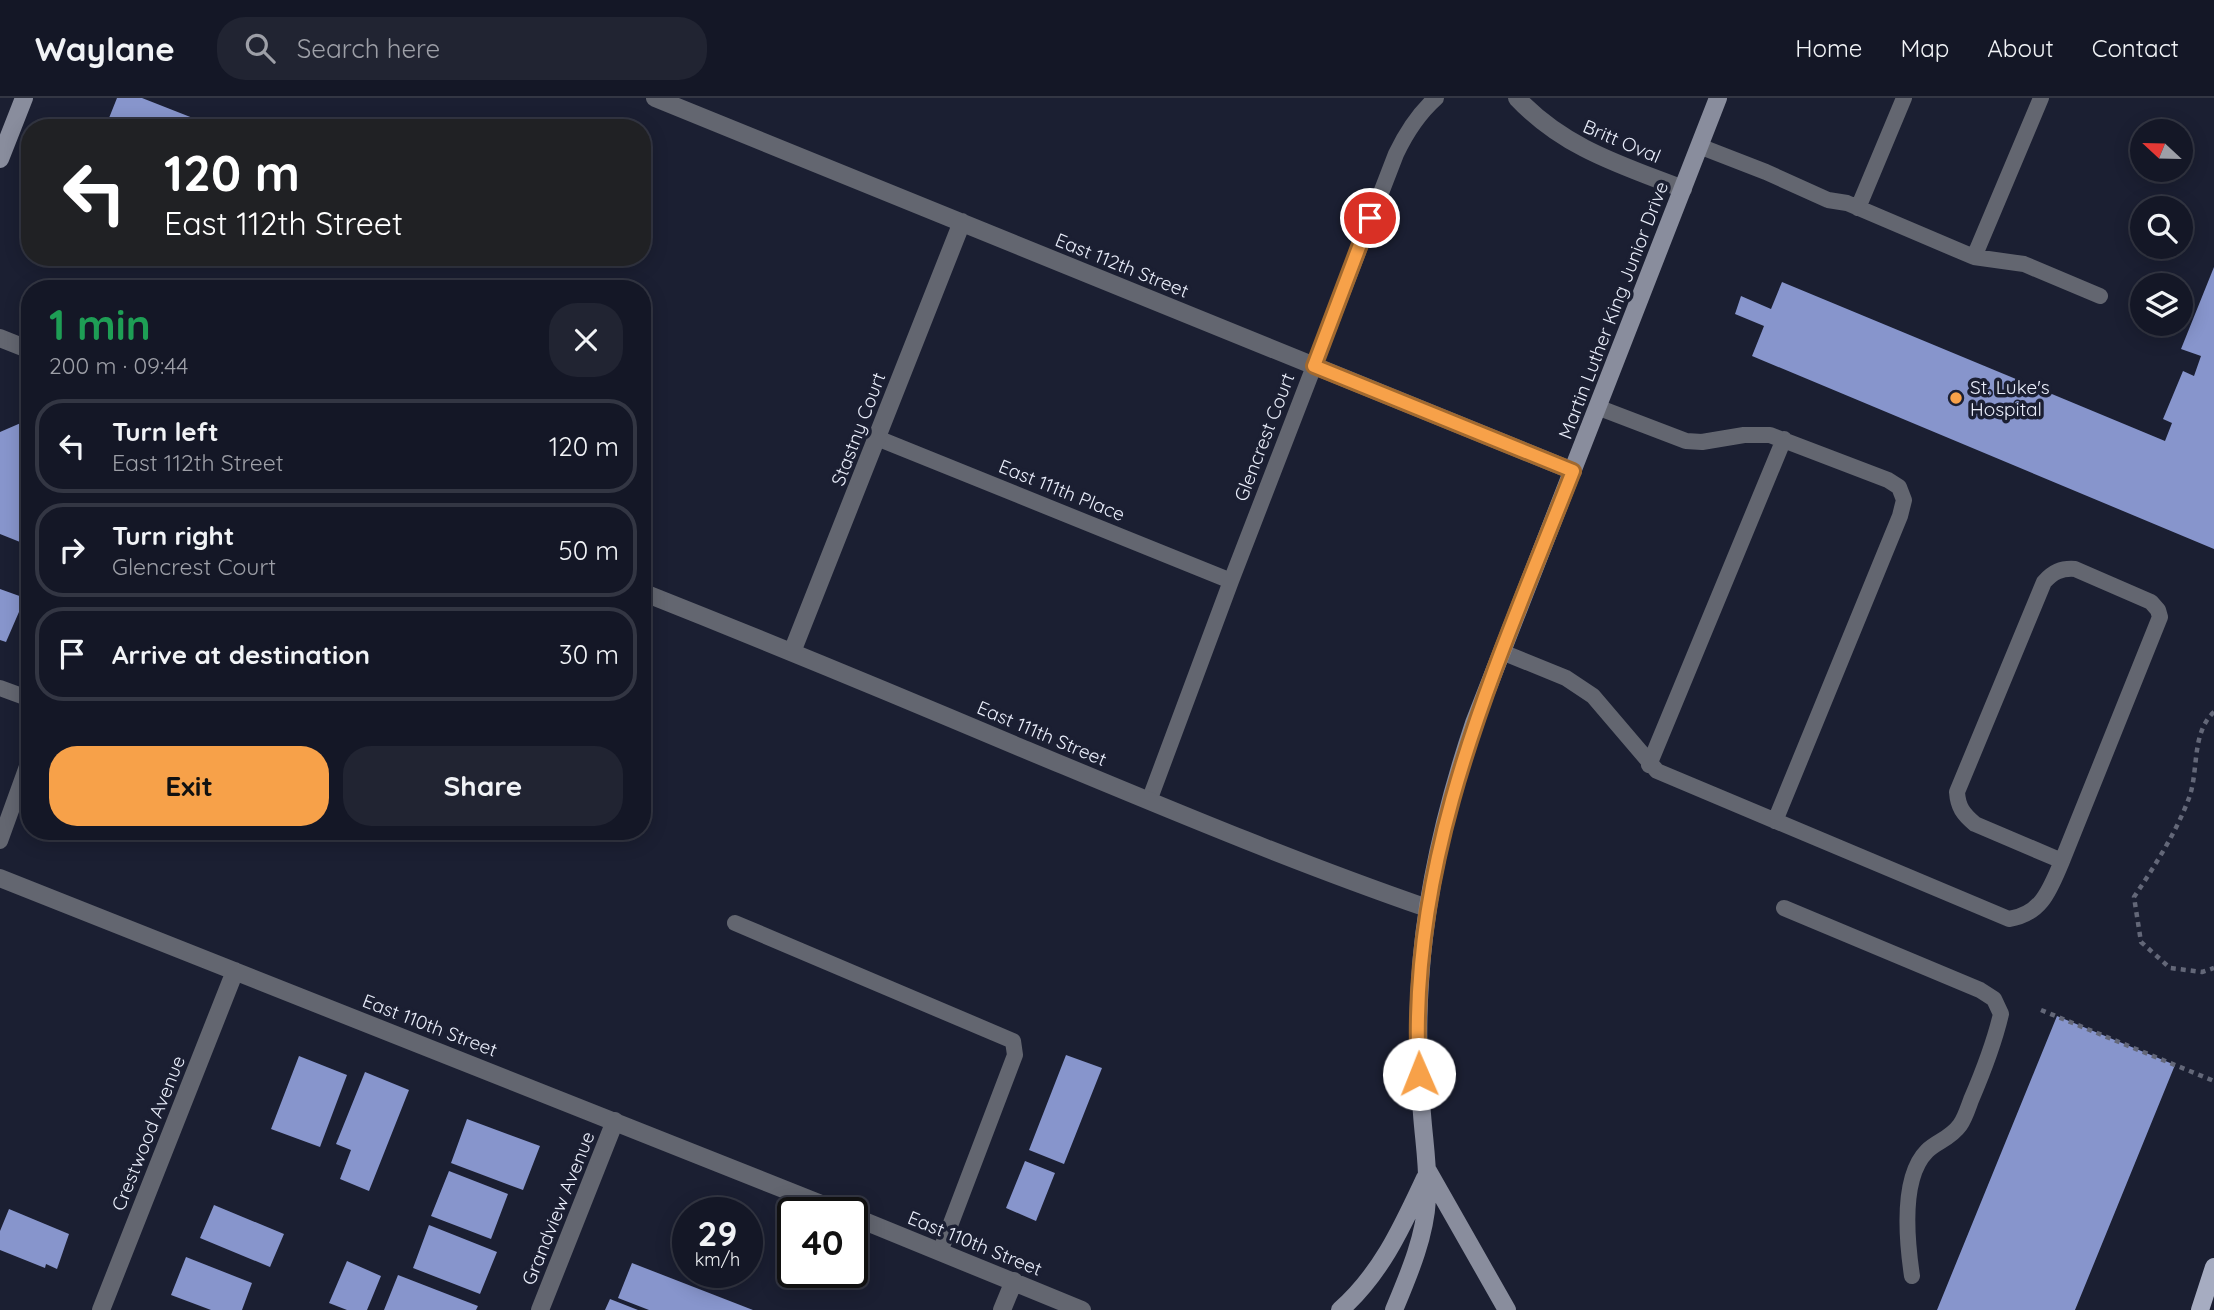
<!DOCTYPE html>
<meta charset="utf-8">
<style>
body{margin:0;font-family:Quicksand,sans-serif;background:#212432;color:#f1f3f6;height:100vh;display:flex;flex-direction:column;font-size:26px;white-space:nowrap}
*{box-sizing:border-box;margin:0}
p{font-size:23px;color:#9d9fa7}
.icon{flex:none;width:38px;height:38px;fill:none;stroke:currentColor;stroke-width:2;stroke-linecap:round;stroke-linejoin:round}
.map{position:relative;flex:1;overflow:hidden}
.drawer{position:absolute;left:21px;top:182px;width:630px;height:560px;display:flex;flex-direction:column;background:#141726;border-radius:28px;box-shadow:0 4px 18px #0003,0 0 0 2px #333643}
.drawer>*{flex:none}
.guide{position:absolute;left:21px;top:21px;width:630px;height:147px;border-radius:28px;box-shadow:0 4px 18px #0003,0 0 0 2px #333643;background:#202124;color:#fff;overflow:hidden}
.needle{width:46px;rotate:292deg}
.fabs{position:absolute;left:2130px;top:21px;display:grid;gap:14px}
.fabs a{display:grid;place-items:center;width:63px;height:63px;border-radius:50%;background:#141726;box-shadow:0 4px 18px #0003,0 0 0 2px #333643;font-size:35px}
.speed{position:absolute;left:672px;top:1099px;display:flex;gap:14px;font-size:35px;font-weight:700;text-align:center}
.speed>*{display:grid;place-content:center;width:91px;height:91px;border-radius:50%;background:#141726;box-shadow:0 4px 18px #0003,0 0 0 2px #333643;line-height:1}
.speed small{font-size:18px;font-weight:400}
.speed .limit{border:4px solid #111;border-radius:10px;background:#fff;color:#111}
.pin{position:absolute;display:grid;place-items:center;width:60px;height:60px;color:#fff;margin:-30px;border:4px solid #fff;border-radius:50%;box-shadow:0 2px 7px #0007}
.me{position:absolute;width:77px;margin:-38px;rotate:359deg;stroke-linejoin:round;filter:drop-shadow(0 0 5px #0008)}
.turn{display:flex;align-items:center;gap:24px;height:147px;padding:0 28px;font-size:32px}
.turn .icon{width:91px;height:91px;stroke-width:2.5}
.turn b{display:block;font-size:49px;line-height:60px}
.round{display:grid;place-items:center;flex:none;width:74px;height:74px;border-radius:28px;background:#212432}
.summary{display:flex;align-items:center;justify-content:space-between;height:119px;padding:0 28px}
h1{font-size:42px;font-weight:700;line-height:52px;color:#1e9e55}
.action{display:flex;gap:14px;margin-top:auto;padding:14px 28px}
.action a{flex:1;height:80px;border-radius:28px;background:#f7a149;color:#111;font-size:28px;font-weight:700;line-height:80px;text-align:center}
.action a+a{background:#212432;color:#f1f3f6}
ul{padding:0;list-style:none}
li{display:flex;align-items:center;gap:21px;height:94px;margin:0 14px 10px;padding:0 14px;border:4px solid #333643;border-radius:28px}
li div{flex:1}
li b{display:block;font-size:26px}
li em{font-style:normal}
header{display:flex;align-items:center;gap:42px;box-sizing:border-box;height:98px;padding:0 35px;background:#141726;border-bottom:2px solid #333643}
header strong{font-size:33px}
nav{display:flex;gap:38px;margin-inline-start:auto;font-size:24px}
.search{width:490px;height:63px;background:#212432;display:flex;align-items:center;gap:18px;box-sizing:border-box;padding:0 24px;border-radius:28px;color:#9d9fa7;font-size:26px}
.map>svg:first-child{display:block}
</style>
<header>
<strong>Waylane</strong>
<div class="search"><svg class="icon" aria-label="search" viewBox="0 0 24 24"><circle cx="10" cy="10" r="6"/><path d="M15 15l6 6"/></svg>Search here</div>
<nav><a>Home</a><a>Map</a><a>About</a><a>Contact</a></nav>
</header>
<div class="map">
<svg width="2214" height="1212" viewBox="0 0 2214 1212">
<rect width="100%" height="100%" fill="#1b1f32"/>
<!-- building -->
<path fill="#8795cc" d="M117 0H142L198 22 195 30H105Z
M2214 169V451L1752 258 1764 228 1735 216 1741 198 1771 211 1782 184 2165 343 2172 325 2163 321 2183 273 2194 278 2201 258 2181 251Z
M30 321V448L0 436V334Z
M0 491 25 500 6 544 0 542Z
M2057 918 2175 967 2075 1212H1937Z
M1066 957 1102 970 1064 1066 1029 1052Z
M299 958 347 977 320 1049 271 1031Z
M365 974 409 992 369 1093 340 1081 351 1052 336 1046Z
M467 1021 540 1048 523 1092 451 1065Z
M1025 1063 1055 1075 1036 1123 1006 1110Z
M449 1073 508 1096 491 1141 431 1118Z
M214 1107 284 1136 270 1169 200 1140Z
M9 1111 69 1136 57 1171 46 1166 45 1170 0 1152V1133Z
M429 1127 497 1154 480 1196 413 1170Z
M186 1159 252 1185 242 1212H211L171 1197Z
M347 1163 381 1178 367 1212H347L329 1205Z
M632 1165 753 1212H649L618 1200Z
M398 1177 478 1208 476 1212H384Z
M610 1201 638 1212H605Z"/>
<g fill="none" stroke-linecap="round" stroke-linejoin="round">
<!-- path -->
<path stroke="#636778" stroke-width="4.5" stroke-dasharray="5 5" stroke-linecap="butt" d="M2214 614C2191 635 2199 673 2189 700 2176 735 2154 769 2134 799L2141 844 2170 870 2202 874 2214 870
M2041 912 2214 983"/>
<!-- lane -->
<path stroke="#636670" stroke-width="16" d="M1699 48 1766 74 1828 102 1847 105 1974 159 2024 166 2100 198
M1858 110 1904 0
M1974 159 2041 0
M1597 309 1686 343 1702 344 1744 337H1770L1888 382 1899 389 1904 402 1900 418 1775 723
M877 340 1231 483
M1502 554 1566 580 1593 598 1657 673 2009 821C2042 816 2050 791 2062 763L2160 519 2158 512 2151 504 2075 471C2061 470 2053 474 2044 484L1957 694C1958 709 1963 716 1975 726L2062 763
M0 590 30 601
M1649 667 1784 341
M1149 703 1231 483 1396 56C1406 35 1418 16 1436 0
M0 743 30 660
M1784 810 1980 892 1994 901 2001 916C1994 946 1983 974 1971 1002 1968 1010 1965 1020 1960 1027 1950 1041 1937 1043 1927 1053 1900 1080 1907 1144 1912 1178
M735 825 1013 943 1015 957 940 1154"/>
<!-- street -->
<path stroke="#636670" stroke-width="18" d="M655 0 1573 373
M1517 0C1564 50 1621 67 1683 91
M0 240 30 252
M642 494C768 544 894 596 1019 649 1154 705 1288 762 1427 810
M792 554 962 124
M0 780 844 1115
M852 1118 1082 1212
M101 1212 235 873
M540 1212 615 1023
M1002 1212 1014 1183"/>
<!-- secondary -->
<path stroke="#898d9d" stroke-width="18" d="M0 61 24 0
M1428 1073 1507 1212
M1340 1212C1381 1176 1402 1129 1425 1080
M1394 1212C1409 1176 1425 1139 1427 1101 1429 1072 1424 1044 1422 1016 1418 972 1417 928 1420 884 1425 795 1446 709 1474 625L1718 0"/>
<!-- primary -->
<path stroke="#a6acc1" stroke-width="18" d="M2200 1212 2214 1169"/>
</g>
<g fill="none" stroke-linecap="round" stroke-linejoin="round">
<!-- route casing -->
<g stroke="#a1692f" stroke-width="18">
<path id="route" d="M1370 120 1314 268 1573 373C1496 569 1406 760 1419 976"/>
</g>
<!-- route -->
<use href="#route" stroke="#f7a149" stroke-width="12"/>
</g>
<!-- markers -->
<circle fill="#f7a149" stroke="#1b1f32" stroke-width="2.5" cx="1956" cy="300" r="7"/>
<g text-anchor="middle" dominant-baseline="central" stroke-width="7" stroke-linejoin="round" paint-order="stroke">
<!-- street labels -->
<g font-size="19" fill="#eaeefb" stroke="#1b1f32">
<text transform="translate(1622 43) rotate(23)">Britt Oval</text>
<text transform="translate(1122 167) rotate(22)">East 112th Street</text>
<text transform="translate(1613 212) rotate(-69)">Martin Luther King Junior Drive</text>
<text transform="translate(858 331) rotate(-69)">Stastny Court</text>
<text transform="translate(1264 339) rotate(-69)">Glencrest Court</text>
<text transform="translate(1062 392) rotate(22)">East 111th Place</text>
<text transform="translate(1042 635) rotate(23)">East 111th Street</text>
<text transform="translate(430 927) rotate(21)">East 110th Street</text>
<text transform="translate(148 1035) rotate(-68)">Crestwood Avenue</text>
<text transform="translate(558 1110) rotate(-68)">Grandview Avenue</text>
<text transform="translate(975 1145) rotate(22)">East 110th Street</text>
</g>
<!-- poi labels -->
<g font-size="19" fill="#eaeefb" stroke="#1b1f32" text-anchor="start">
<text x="1970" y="289">St. Luke's<tspan x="1970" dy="22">Hospital</tspan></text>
</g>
</g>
</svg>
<div class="fabs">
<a><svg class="needle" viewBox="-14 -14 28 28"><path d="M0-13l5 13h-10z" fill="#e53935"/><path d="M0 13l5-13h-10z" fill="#9d9fa7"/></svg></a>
<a><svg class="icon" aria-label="search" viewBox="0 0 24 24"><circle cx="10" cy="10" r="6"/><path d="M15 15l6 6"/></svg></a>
<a><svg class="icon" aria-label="layers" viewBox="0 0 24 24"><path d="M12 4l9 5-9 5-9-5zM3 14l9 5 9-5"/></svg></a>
</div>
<div class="speed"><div>29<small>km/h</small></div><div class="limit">40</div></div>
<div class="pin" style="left:1370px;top:120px;background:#d93025"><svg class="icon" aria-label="arrive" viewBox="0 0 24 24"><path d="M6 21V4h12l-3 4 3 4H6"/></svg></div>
<svg class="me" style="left:1419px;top:976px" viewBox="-20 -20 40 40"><circle r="19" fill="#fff"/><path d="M0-13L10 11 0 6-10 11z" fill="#f7a149"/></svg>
<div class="guide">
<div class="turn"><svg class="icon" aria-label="left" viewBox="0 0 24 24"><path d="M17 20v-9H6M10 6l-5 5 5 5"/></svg><div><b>120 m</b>East 112th Street</div></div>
</div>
<section class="drawer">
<div class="summary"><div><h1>1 min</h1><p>200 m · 09:44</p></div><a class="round"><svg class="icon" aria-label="close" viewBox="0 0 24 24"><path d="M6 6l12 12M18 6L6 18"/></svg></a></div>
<ul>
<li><svg class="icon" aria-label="left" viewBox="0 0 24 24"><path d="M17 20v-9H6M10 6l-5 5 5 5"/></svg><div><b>Turn left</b><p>East 112th Street</p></div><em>120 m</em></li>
<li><svg class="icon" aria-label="right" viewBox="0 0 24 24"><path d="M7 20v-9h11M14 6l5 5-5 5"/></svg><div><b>Turn right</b><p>Glencrest Court</p></div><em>50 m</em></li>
<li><svg class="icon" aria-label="arrive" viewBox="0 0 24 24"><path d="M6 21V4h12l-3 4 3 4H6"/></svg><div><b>Arrive at destination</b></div><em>30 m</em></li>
</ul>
<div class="action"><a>Exit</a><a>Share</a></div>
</section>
</div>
